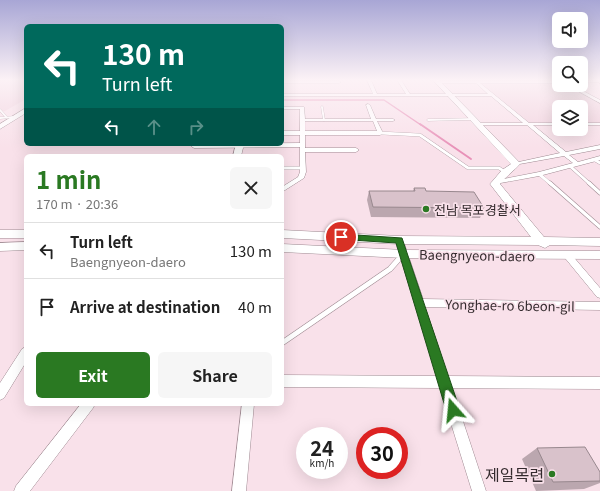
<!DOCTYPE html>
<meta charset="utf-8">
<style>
body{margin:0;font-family:Georgia,"Noto Sans KR",serif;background:#f6f6f6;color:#222;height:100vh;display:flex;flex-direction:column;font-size:15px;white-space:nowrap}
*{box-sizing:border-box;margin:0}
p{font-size:13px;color:#767676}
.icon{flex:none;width:22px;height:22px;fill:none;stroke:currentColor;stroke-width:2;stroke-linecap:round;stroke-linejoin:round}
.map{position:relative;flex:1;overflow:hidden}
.panel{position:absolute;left:24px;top:154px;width:260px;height:252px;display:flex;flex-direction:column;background:#fff;border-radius:6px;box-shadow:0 4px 16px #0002}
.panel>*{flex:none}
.hud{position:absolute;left:24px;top:24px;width:260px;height:122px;border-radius:6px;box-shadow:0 4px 16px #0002;background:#00695c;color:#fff;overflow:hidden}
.buttons{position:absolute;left:552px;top:12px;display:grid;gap:8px}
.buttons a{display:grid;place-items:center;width:36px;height:36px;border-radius:6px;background:#fff;box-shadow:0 4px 16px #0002;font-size:20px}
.speed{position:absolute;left:296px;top:427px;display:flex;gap:8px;font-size:20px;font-weight:700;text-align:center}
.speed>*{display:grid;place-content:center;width:52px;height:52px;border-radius:50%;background:#fff;box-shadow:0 4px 16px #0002;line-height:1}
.speed small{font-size:10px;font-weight:400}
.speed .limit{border:6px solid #d22;background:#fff;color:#111}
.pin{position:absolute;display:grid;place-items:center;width:34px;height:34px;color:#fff;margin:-17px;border:2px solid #fff;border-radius:50%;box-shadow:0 1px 4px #0007}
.me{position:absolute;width:44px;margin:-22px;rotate:342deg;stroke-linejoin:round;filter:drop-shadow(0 0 3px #0008)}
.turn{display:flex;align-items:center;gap:14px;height:84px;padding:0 12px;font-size:18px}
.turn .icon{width:52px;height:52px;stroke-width:2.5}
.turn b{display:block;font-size:28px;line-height:34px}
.lanes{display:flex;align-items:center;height:38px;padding:0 12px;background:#0003;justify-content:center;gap:20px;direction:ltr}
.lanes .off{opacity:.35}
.round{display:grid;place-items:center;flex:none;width:42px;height:42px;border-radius:6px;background:#f6f6f6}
.head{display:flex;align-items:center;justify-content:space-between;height:68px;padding:0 12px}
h1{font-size:24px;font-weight:700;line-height:30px;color:#2a7922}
.action{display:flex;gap:8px;margin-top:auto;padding:8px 12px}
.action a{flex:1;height:46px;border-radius:6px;background:#2a7922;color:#fff;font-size:16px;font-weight:700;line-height:46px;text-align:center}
.action a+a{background:#f6f6f6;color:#222}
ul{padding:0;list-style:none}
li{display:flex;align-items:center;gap:12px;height:56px;padding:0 12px;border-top:1px solid #e0e0e0}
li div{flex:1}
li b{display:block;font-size:15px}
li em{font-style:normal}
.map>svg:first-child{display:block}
</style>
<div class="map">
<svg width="600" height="491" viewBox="0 0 600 491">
<rect width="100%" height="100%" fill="#f9e1ea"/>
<!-- built -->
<path fill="#f2d3df" d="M0 80H26V99L5 111 0 112Z
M480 83H559V85H567L600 104V123H581V107H559V123H529Z"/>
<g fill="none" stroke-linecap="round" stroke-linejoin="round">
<!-- stream-far1 -->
<path stroke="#e891b8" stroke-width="1.5" d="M282 100H384L421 125"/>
<!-- stream -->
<path stroke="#e891b8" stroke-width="2" d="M420 124 471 159"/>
<!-- lane-far3 casing -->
<g stroke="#9f8a92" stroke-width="2.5">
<path id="lane-far3" d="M322 107 324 120
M0 110 7 118
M0 118 14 117
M428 120 473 119"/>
</g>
<!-- lane-far2 casing -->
<g stroke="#9f8a92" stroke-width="3.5">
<path id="lane-far2" d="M380 133 420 135 468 168H499L505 172
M595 160 600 163
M571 167 590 184
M282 168H303
M539 174 551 184"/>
</g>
<!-- lane-far1 casing -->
<g stroke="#9f8a92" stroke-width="4.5">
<path id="lane-far1" d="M550 183 600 227
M589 183 600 193
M397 261 404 254"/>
</g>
<!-- lane casing -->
<g stroke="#9f8a92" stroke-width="6">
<path id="lane" d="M282 343 390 269 398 260"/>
</g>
<!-- street casing -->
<g stroke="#9f8a92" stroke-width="1">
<path id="street" d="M367 80H371L377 94H406L397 80H401L410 94H488L476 83H437L438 81H473L472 80 477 81H559V83H480L529 123H559V125H533L566 152 600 145V149L569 155 578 162 600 156V160L539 176 495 184 493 183V181L539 172 573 163 564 156 514 165V163L560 153 527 125H477V124L479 123H523L491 96H282V94H373Z
M600 80V82L581 83V81Z
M282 81H339L341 82 339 83H282Z
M567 85H572L600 100V103Z
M368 104 370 105 376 119H393L395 120 393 121H377L383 133 380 135H305V148H356L359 150 356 152H305L306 172 304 178 282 192V187L298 177 300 172V147L194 148 191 146 192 144 300 143V135H282V131H300V109H282V107H304L305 119H371L366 105ZM305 121H373L377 131H305Z
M581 123H600V125H581Z
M399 237 403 240 423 299 600 302V310L425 307 448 376 600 377V389L452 388 486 491H472L440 388 282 387V375L437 376 395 240Z
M568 253 571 254 600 288V298L597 297 565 258 564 256Z
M26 347V362L4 398 0 400V383L22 349Z
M81 404H95L93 408 30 491H14L16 486Z
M242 404H254L246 491H232Z"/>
</g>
<!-- secondary casing -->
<g stroke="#9f8a92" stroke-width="1">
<path id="secondary" d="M433 80H439L519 162 520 164C514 171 506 176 500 184L544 237 600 238V246L550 245 545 248 538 245 399 244 282 238V230L399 236 531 237 490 184 502 170 511 164Z
M595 80H600V83Z
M26 108V113L0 129V124Z
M236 144H244L241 156H233Z
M0 230H26V238H0Z
M26 242V250L0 251V243Z
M282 244 404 250 600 251V259L404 258 282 252Z"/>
</g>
<!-- lane-far3 -->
<use href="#lane-far3" stroke="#fff" stroke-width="2"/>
<!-- lane-far2 -->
<use href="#lane-far2" stroke="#fff" stroke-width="3"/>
<!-- lane-far1 -->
<use href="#lane-far1" stroke="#fff" stroke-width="3.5"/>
<!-- lane -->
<use href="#lane" stroke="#fff" stroke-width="5"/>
<!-- street -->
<use href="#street" fill="#fff" fill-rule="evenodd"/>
<!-- secondary -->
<use href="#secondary" fill="#fff" fill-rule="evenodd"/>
</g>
<!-- wall -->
<path fill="#bba7af" d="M414 188 426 191 484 208 480 218 371 217 367 200 369 191H413Z
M537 448 600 472V483L584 489 536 491 522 459Z"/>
<!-- building -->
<path fill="#d9c2cb" stroke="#98888e" d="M414 188H425L426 191 474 192 484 208 373 207 369 191H415Z
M585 447 600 472V481L553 482 537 448Z"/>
<!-- sky -->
<linearGradient id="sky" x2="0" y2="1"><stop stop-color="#a8a6d5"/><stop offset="0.54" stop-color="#fcf2f6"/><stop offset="1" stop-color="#fcf2f6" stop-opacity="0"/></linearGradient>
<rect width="600" height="148" fill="url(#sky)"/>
<!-- route -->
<path fill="#2a7922" stroke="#1b4f16" d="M341 234 402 238 460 410 458 414 453 416 448 414 446 410 396 243 337 239 336 237Z"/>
<!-- markers -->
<g fill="#2a7922" stroke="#f9e1ea" stroke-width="1.5">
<circle cx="426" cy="209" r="4"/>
<circle cx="552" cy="474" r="4"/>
</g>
<g text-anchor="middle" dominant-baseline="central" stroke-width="3.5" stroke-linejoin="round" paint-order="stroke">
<!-- poi labels -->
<g font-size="13" fill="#342b2e" stroke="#f9e1ea" text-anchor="start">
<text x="434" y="209">전남 목포경찰서</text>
</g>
<!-- street labels -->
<g font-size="13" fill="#342b2e" stroke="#f9e1ea">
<text transform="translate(477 255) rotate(1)">Baengnyeon-daero</text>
<text transform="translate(510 305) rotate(1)">Yonghae-ro 6beon-gil</text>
</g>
<!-- near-poi labels -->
<g font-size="16" fill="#342b2e" stroke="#f9e1ea" text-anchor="end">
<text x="544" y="474">제일목련</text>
</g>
</g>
</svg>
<div class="buttons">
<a><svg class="icon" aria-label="sound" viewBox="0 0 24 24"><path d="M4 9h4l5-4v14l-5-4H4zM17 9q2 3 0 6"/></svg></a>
<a><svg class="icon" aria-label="search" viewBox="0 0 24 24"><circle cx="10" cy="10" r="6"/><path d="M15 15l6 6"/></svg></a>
<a><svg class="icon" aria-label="layers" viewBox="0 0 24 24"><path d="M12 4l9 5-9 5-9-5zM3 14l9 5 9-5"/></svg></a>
</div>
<div class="speed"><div>24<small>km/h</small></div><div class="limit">30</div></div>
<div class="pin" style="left:341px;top:237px;background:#d93025"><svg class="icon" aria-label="arrive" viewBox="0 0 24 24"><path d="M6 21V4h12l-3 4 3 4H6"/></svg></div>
<svg class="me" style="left:453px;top:410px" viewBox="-20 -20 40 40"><path d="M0-17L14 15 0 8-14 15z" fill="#2a7922" stroke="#fff" stroke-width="4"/></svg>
<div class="hud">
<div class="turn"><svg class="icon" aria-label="left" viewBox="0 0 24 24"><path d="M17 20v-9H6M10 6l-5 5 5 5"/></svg><div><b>130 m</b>Turn left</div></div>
<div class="lanes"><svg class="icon" aria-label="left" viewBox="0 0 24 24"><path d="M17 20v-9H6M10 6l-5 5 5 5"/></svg><svg class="icon off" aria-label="ahead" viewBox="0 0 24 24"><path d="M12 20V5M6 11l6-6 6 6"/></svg><svg class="icon off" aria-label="right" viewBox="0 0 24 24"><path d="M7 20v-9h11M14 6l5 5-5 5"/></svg></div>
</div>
<section class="panel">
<div class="head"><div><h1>1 min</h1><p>170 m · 20:36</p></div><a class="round"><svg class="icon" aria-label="close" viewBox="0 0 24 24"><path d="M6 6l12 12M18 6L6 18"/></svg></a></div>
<ul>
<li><svg class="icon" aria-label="left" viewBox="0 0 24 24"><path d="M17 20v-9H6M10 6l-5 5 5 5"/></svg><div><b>Turn left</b><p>Baengnyeon-daero</p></div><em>130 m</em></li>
<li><svg class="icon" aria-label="arrive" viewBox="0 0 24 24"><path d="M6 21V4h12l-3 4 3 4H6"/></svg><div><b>Arrive at destination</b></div><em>40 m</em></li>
</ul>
<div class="action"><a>Exit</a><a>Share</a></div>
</section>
</div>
